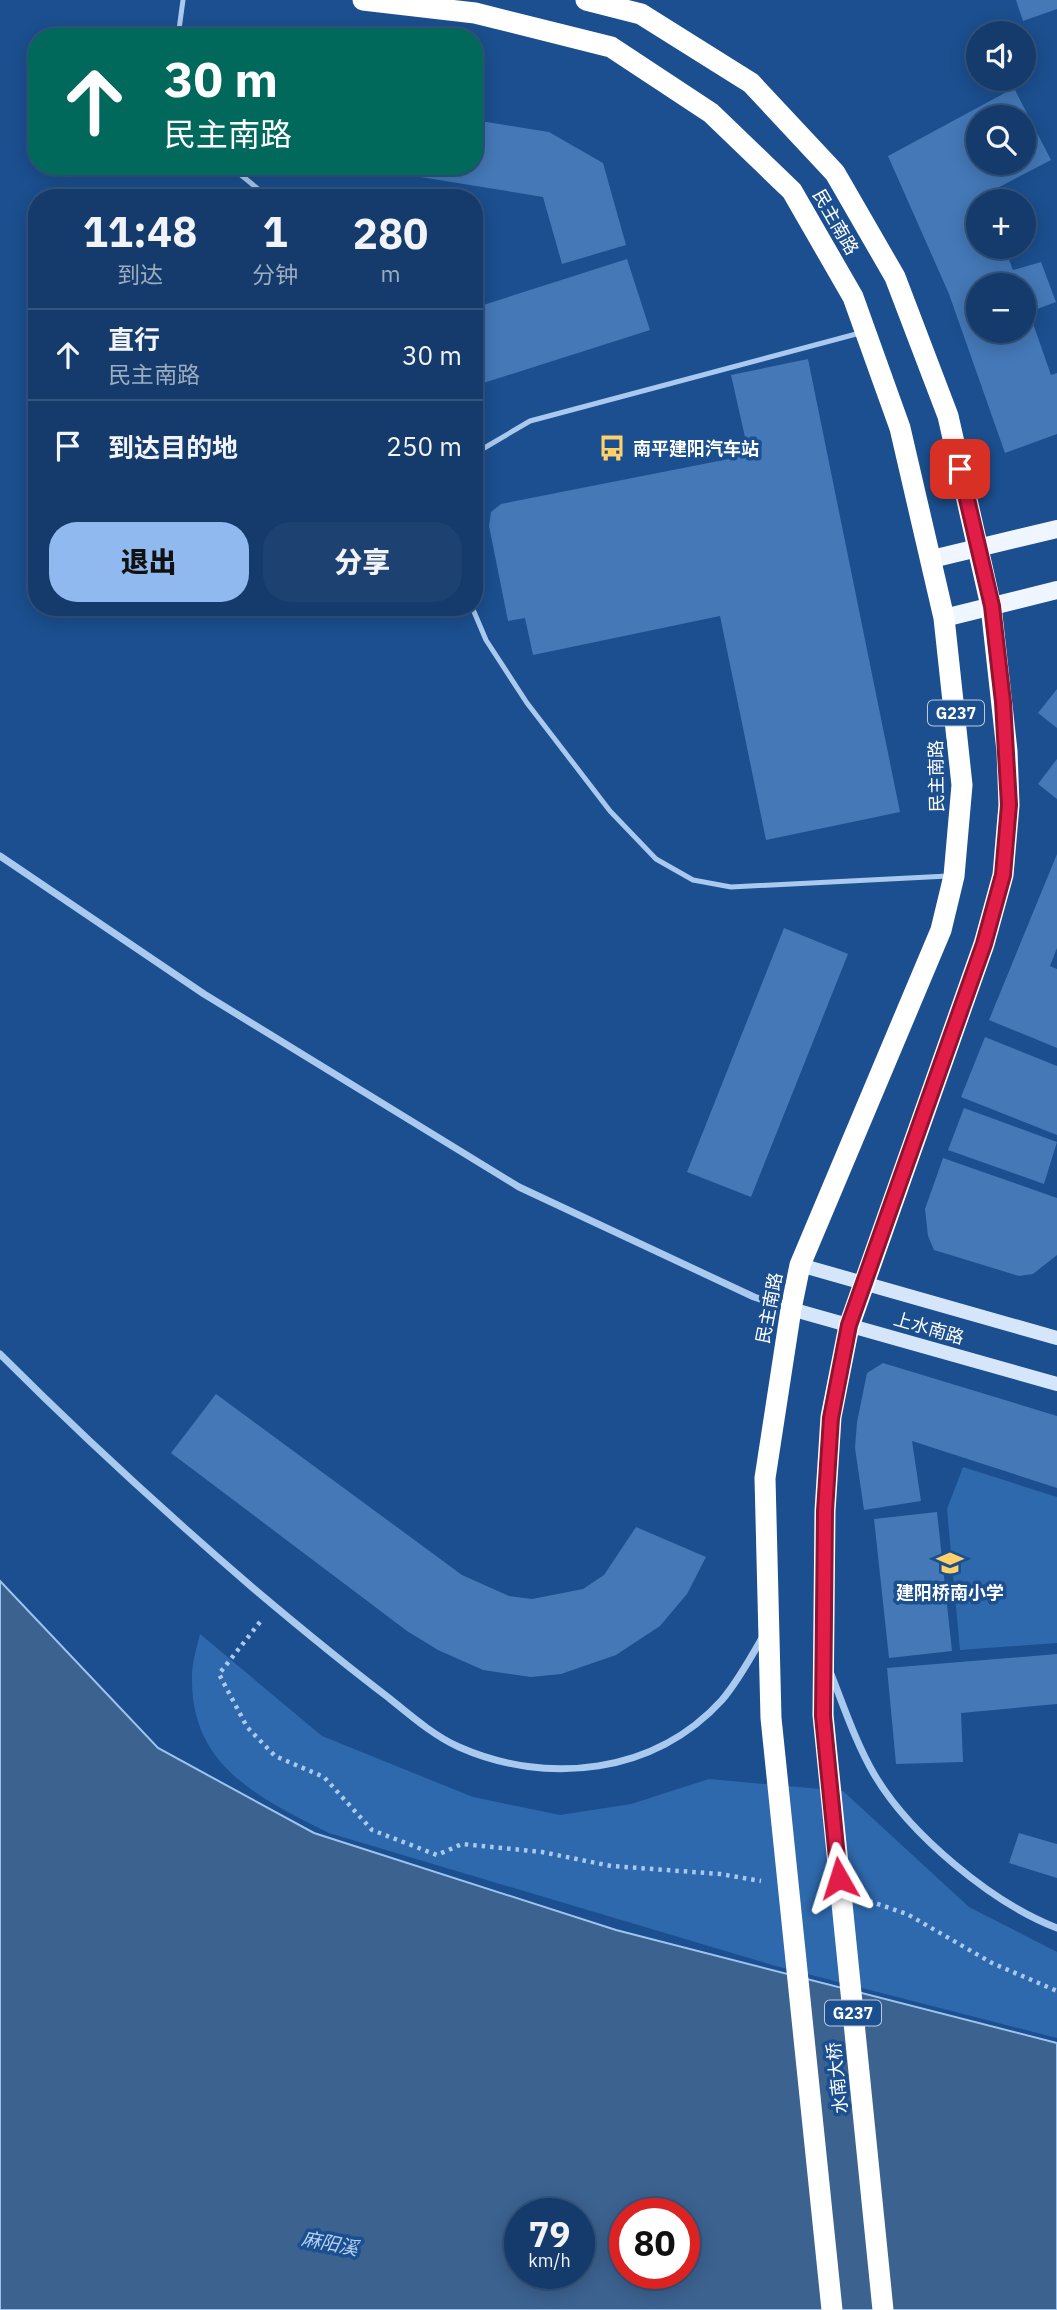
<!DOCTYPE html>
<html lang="zh">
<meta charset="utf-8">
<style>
body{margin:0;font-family:"IBM Plex Sans","Noto Sans SC",sans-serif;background:#1d4271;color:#f1f3f6;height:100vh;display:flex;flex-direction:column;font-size:26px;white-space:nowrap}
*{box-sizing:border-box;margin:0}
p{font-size:23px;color:#9dadc1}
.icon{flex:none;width:38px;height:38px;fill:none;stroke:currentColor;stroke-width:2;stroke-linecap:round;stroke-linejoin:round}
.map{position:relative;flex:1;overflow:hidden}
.drawer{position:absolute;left:28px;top:189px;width:455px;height:427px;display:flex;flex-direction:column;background:#143b6b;border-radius:28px;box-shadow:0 4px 18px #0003,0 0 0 2px #33557e}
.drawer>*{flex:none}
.guide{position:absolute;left:28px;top:28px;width:455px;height:147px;border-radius:28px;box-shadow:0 4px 18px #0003,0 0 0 2px #33557e;background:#00695c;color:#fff;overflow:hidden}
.controls{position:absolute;left:966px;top:21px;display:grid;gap:14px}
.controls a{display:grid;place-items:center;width:70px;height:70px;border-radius:50%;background:#143b6b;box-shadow:0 4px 18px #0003,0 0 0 2px #33557e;font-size:35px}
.speed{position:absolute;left:504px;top:2198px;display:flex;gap:14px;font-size:35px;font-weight:700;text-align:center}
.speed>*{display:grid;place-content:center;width:91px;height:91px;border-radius:50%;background:#143b6b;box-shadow:0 4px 18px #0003,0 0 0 2px #33557e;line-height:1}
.speed small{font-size:18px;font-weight:400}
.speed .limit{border:10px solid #d22;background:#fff;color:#111}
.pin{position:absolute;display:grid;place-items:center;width:60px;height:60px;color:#fff;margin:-30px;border-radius:14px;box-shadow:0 4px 10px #0006}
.me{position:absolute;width:77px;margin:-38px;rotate:354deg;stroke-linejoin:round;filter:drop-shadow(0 0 5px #0008)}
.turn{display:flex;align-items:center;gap:24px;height:147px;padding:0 21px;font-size:32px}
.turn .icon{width:91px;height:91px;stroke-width:2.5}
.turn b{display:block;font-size:49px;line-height:60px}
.eta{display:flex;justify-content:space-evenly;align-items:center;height:119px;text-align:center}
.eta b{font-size:42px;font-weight:800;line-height:49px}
.action{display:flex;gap:14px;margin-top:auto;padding:14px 21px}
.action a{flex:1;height:80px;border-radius:28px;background:#90b9f0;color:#111;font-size:28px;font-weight:800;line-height:80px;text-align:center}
.action a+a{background:#1d4271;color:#f1f3f6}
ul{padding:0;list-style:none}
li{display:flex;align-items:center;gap:21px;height:91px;padding:0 21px;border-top:2px solid #33557e}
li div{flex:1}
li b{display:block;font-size:26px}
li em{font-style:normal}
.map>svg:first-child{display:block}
</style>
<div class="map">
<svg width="1057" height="2310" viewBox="0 0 1057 2310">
<rect width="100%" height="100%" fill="#1b4f8f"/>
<!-- green -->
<path fill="#2e69ad" d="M963 1467 1057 1497V1643L960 1650 947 1509Z
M200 1634 322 1736 473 1797 560 1815 631 1804 709 1779 843 1791 969 1907 1057 1952V2038L772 1965 329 1833C260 1798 190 1767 192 1676 192 1662 197 1647 200 1634Z"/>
<!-- water -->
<path fill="#3c6290" stroke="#9cc4f0" stroke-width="2" fill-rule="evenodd" d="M0 1581 158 1748 314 1833 616 1930 1057 2043V2310H0ZM520 2214H579V2273H520ZM625 2214H684V2273H625Z"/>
<!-- building -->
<path fill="#4478b7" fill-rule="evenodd" d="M1016 0H1057V9L1023 21Z
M1014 88 1051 160 984 195 987 201H978V247H1004L1013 270 1041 262 1056 302 1029 312 1051 375 1057 373V434L1005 453 949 294 888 156ZM978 117H1024V163H978ZM978 285H1024V331H978Z
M474 120 549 132 603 163 626 245 562 264 543 197 365 168 474 166Z
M627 259 650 330 474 386V308Z
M808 359 900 812 766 840 720 616 533 655 525 618 508 621 489 526 491 512 501 504 749 455 731 375Z
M1057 689V728L1038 713Z
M1057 759V799L1038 784Z
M1057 854V948L1050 966 1057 969V1048L989 1020Z
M784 928 848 954 751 1197 687 1172Z
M985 1037 1057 1066V1135L961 1097Z
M964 1108 1057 1142 1044 1184 948 1150Z
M943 1158 1057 1198V1255L1033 1274 1019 1276 934 1250 928 1236 925 1209Z
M883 1363 1057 1416V1488L912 1441 921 1501 864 1510 855 1448 857 1422 867 1373Z
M216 1394 462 1575 509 1596 532 1599 583 1589 604 1575 636 1527 706 1557 687 1594 660 1626 616 1655 561 1674 531 1677 483 1670 438 1650 407 1631 171 1453Z
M937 1512 952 1651 889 1658 874 1519Z
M1057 1654V1704L961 1713 963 1762 896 1764 887 1668Z
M1019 1833 1057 1844V1878L1009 1863Z"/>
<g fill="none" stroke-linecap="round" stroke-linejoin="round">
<!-- path -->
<path stroke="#a9c9ee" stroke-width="4.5" stroke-dasharray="3.5 5" stroke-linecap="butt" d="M260 1622 219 1674 247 1727 275 1756 324 1777 372 1830 437 1855 462 1844 542 1852 611 1866 720 1874 761 1881
M869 1901 907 1914 992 1963 1057 1991"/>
<!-- lane -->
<path stroke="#a9c9ee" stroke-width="5" d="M178 37 183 0
M230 166 269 198
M474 454 530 421 860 333
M472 607 486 640 527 703 610 811 656 859 693 880 731 887 948 876"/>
<!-- street -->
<path stroke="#a9c9ee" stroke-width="7" d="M0 856 204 994 519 1187 754 1297 790 1309
M0 1354C82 1436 166 1513 253 1588 298 1626 343 1663 389 1698 410 1715 434 1736 459 1747 547 1786 655 1774 722 1700 738 1681 750 1659 762 1638
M831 1674C844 1707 856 1743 874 1774 909 1834 992 1903 1057 1928"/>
<!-- secondary -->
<path stroke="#d6e6fa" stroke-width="14" d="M800 1265 1057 1338
M791 1309 1057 1384"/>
<!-- primary -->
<path stroke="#f0f6ff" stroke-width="18" d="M932 559 1057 529
M944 618 1057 590"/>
<!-- highway -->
<path stroke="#fff" stroke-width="21" d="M363 0 475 13 611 47 711 113 792 191 853 297 900 428 944 618 962 785 954 876 941 930 800 1265 791 1309 765 1478 771 1718 832 2310
M586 0 641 14 751 83 835 173 895 277 948 416 991 606 1007 751 1009 805 1003 875 984 944 849 1326 831 1417 825 1511 823 1715 883 2310"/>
</g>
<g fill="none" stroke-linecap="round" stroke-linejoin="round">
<!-- route casing -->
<g stroke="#92132f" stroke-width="18">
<path id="route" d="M839 1878 823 1716 825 1511 831 1418 849 1325 984 944 1003 875 1009 805 1003 702 992 606 960 469"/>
</g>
<!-- route -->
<use href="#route" stroke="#e11d48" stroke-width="12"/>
</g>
<!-- icons -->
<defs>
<g id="bus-bare" transform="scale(2.1)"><path d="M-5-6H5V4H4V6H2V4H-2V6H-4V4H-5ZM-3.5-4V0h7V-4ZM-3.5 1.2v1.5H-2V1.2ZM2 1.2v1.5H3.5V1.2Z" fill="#ffd166" stroke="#1b4f8f" stroke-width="2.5" paint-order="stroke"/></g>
<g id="school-bare" transform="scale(2.1)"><path d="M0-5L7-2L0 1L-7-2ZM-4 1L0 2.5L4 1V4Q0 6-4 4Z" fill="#ffd166" stroke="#1b4f8f" stroke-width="2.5" paint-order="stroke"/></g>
</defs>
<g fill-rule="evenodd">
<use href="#bus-bare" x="612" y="448"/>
<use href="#school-bare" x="950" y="1563"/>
</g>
<g text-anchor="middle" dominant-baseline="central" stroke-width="7" stroke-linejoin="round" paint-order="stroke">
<!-- shield labels -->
<g fill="#1b4f8f" stroke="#bbcadd" stroke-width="2">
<rect x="928" y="700.5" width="56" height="25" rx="5"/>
<rect x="825" y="2000.5" width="56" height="25" rx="5"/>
</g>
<g font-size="16" font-weight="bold" fill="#fff">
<text x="956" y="713">G237</text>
<text x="853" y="2013">G237</text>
</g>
<!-- street labels -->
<g font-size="18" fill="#fff" stroke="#1b4f8f">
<text transform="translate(836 222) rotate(60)">民主南路</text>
<text transform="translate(936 776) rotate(-91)">民主南路</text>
<text transform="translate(769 1308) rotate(-79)">民主南路</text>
<text transform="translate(929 1328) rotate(16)">上水南路</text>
<text transform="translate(837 2078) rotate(-96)">水南大桥</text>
</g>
<!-- poi labels -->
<g font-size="18" font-weight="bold" fill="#fff" stroke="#1b4f8f" text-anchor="start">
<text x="633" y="448">南平建阳汽车站</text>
<text x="950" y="1592" text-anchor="middle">建阳桥南小学</text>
</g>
<!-- water labels -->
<g font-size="19" font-style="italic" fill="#b5d3f5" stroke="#1b4f8f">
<text transform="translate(330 2243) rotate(11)">麻阳溪</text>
</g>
</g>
</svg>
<div class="controls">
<a><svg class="icon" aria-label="sound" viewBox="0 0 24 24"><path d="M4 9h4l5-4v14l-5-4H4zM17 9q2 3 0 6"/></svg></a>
<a><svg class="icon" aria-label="search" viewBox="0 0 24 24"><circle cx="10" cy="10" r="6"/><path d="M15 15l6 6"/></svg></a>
<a>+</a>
<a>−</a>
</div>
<div class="speed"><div>79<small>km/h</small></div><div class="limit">80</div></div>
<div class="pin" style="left:960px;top:469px;background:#d93025"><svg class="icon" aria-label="arrive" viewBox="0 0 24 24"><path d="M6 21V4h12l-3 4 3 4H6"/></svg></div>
<svg class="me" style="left:839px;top:1878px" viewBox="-20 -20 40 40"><path d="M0-17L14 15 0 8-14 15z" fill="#e11d48" stroke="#fff" stroke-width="4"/></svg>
<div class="guide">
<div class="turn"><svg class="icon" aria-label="ahead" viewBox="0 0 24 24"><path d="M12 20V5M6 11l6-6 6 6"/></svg><div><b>30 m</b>民主南路</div></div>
</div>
<section class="drawer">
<div class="eta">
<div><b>11:48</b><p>到达</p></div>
<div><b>1</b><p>分钟</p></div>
<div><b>280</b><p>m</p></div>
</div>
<ul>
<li><svg class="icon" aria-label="ahead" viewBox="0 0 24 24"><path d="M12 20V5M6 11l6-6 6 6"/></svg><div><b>直行</b><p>民主南路</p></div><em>30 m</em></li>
<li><svg class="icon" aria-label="arrive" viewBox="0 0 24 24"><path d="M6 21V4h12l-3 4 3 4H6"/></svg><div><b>到达目的地</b></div><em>250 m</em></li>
</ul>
<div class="action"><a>退出</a><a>分享</a></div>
</section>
</div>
